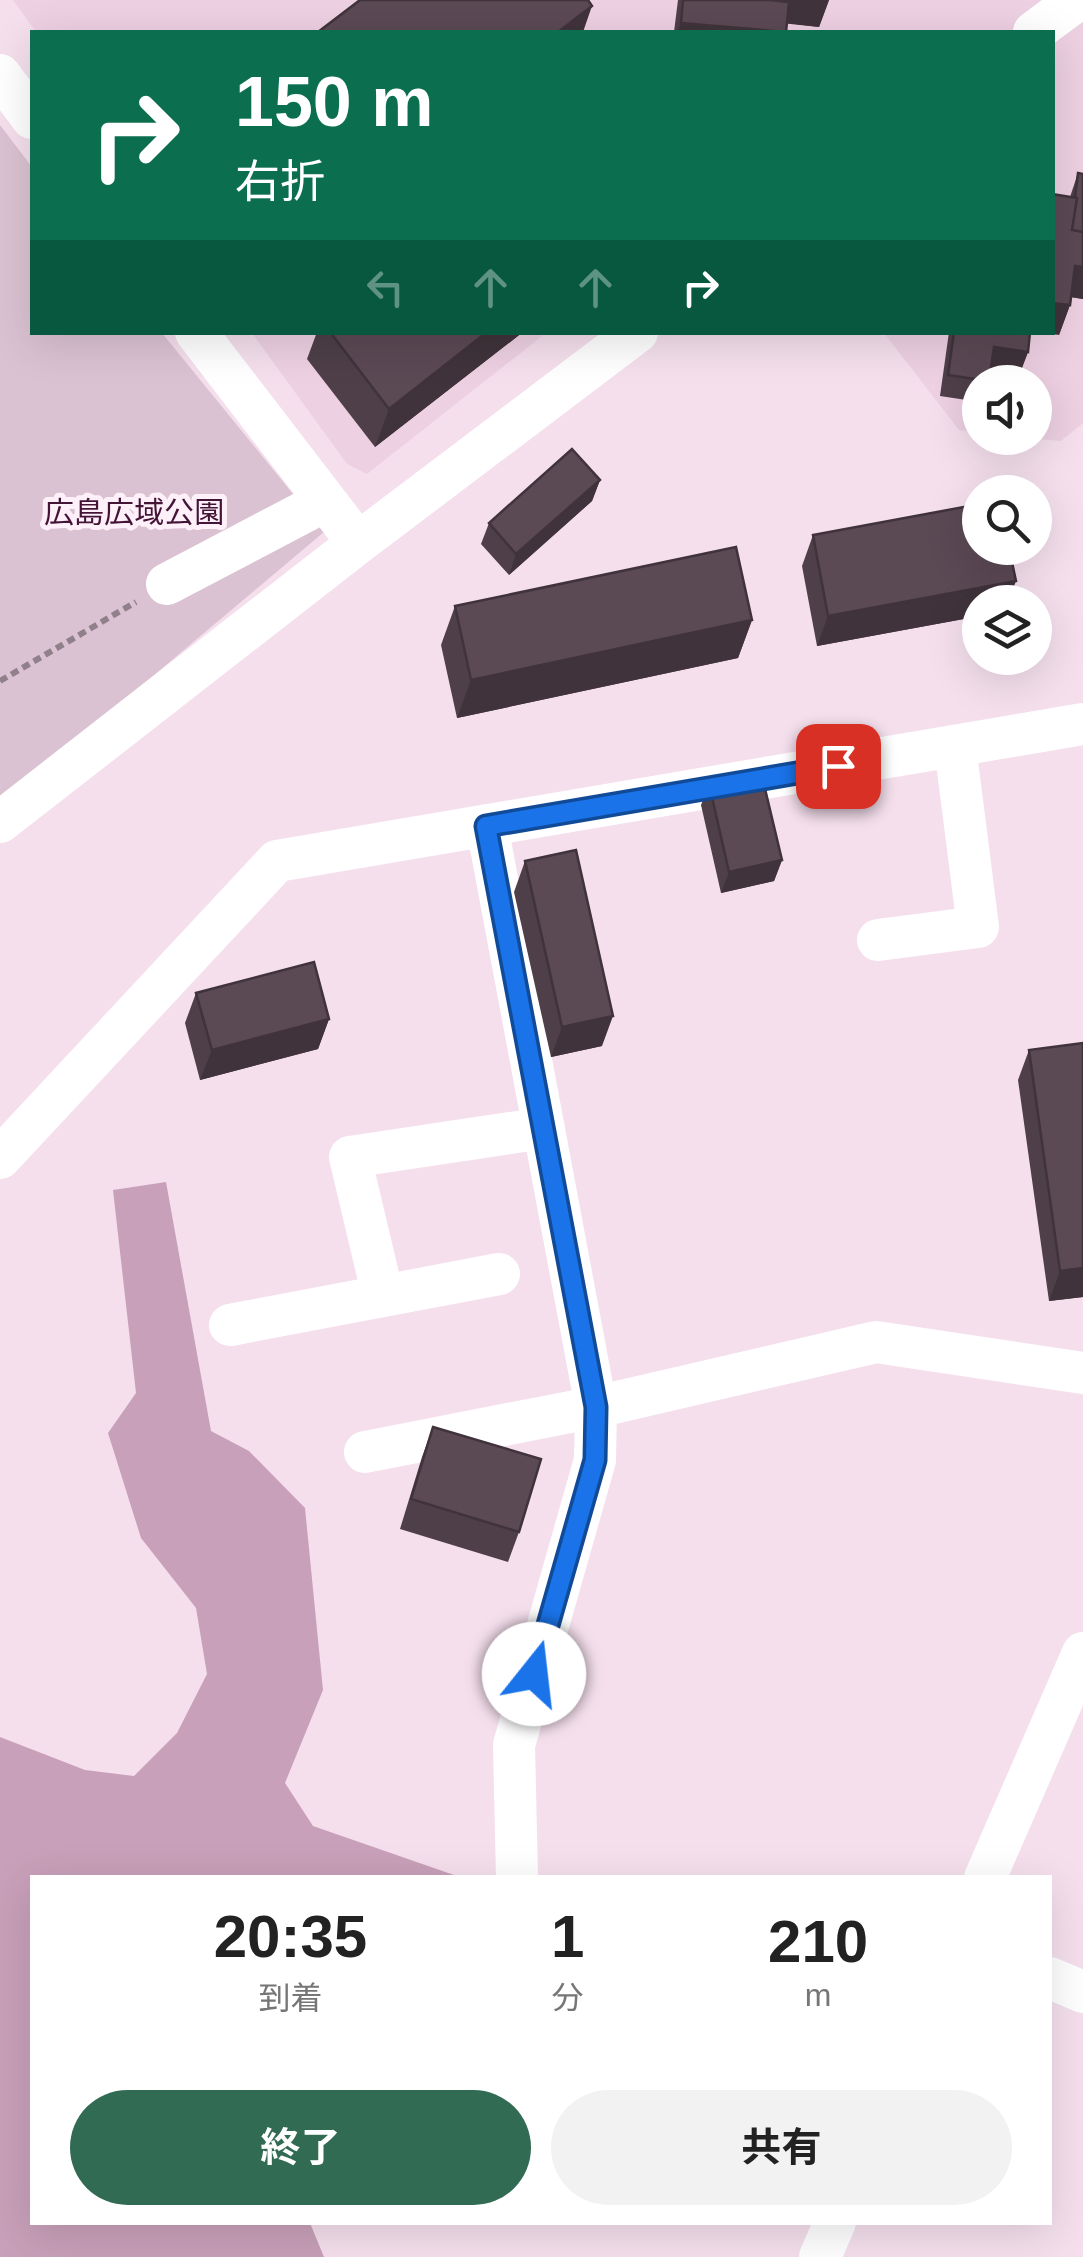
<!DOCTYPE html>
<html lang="ja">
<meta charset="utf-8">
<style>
body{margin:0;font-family:Helvetica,"Noto Sans JP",sans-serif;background:#f2f2f2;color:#222;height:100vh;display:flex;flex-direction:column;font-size:38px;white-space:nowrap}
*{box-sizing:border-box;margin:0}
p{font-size:32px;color:#767676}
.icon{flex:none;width:55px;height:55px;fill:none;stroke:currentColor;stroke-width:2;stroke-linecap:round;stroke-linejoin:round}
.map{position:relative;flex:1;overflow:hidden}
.panel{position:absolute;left:30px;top:1875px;width:1022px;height:350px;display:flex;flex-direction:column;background:#fff;border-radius:0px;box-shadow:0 10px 40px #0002}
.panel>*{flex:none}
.guide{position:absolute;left:30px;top:30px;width:1025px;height:305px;border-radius:0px;box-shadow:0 10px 40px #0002;background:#0b6e4f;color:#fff;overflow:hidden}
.fabs{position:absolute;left:962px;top:365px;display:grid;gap:20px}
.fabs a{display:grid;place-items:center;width:90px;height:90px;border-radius:50%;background:#fff;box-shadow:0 10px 40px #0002;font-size:50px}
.pin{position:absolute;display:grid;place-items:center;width:85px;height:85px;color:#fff;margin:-42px;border-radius:20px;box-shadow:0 5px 15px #0006}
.me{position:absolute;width:110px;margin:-55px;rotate:16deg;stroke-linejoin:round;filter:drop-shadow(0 0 8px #0008)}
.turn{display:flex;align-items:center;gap:35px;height:210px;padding:0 40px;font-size:45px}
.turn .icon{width:130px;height:130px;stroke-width:2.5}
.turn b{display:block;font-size:70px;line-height:85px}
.lanes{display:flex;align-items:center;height:95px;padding:0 40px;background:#0003;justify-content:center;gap:50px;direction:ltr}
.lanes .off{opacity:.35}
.eta{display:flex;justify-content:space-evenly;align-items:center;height:170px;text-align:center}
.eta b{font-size:60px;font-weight:700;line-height:70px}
.cta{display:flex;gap:20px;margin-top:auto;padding:20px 40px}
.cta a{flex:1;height:115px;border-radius:60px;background:#326b54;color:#fff;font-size:40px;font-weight:700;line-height:115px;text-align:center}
.cta a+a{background:#f2f2f2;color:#222}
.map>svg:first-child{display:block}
</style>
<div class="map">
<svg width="1083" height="2257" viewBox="0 0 1083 2257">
<rect width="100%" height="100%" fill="#f5dfed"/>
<!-- built -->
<path fill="#edd0e2" d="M13 0H1083V423L1061 441 1026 438H1035V382H980V433L959 430 884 333 1052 332V32H36Z
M252 333H546L367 474 347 464Z"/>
<!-- green -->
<path fill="#dbc2d2" d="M0 125 32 167V332L162 333 324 532 147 681 0 797Z"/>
<!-- forest -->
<path fill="#c8a0b9" d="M166 1182 211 1431 249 1451 305 1508 323 1690 285 1783 313 1826 454 1875 453 1878H32V2222L310 2223 324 2257H0V1737L85 1770 134 1776 177 1733 207 1674 196 1608 141 1538 108 1433 136 1393 113 1190Z"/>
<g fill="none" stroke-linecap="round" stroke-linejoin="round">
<!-- path -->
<path stroke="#8f8089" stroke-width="6" stroke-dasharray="8 5" stroke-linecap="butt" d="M0 681 136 602"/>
<!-- minor -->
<path stroke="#fff" stroke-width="42" d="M1034 32 1077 0
M0 75 32 118
M196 332 358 543
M167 584 325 501
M0 822 358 543 637 332
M487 826 596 1407 595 1460 514 1745 517 1878
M878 940 978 927 955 746
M0 1158 277 861 1083 724
M383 1296 350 1157 544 1128
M230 1325 499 1274
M365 1452 596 1407 876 1342 1083 1373
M985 1878 1083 1653
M1050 1978 1083 1992
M820 2257 835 2222"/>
</g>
<!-- wall -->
<path fill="#4e3f48" d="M678 0H829L819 27 787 23 786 32H674Z
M1078 173 1083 174V299L1071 297 1070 305 1059 335 1070 197Z
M317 332H523L375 447 307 359Z
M949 332H1030L1028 352 1020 373 991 369 989 382H980V402L940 396Z
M600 480 592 501 509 575 481 544 489 523Z
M813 535 980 602V616L817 646 802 566Z
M455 606 752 620 738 658 457 718 441 645Z
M709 784 782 860 774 881 721 893 701 805Z
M525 861 602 1046 551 1057 514 892Z
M196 993 329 1019 318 1049 200 1080 185 1023Z
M1083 1043V1297L1049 1301 1018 1080 1029 1050Z
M433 1427 519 1532 508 1562 400 1529 422 1457Z"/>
<!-- shaded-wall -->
<path fill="#40333b" d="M760 0H829L819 27 752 20Z
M592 6 583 32H558Z
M681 23 775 32H677Z
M1075 266 1083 267V299L1064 296Z
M1052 303 1070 305 1059 335 1039 332H1052Z
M487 332H523L375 447 389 409Z
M994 347 1028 352 1020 373 986 368Z
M600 480 592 501 509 575 516 554Z
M1016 581 1008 602H980V616L817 646 828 616Z
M752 620 738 658 457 718 471 680Z
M782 860 774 881 721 893 729 872Z
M613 1016 602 1046 551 1057 562 1027Z
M329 1019 318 1049 200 1080 212 1050Z
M1083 1268V1297L1049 1301 1060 1271Z"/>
<!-- building -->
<path fill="#5b4954" stroke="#40333b" stroke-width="2.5" d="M360 0H588L592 6 558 32H318Z
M683 0H770L789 2 786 32 681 23Z
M1078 173 1083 174V232L1072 230 1077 198 1075 197Z
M1052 194 1077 198 1072 230 1083 232V267L1075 266 1070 305 1052 303Z
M330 332H487L389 409Z
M954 332H1030L1028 352 994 347 989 381 948 375Z
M572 449 600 480 516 554 489 523Z
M980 504V548H1009L1016 581 828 616 813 535Z
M736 547 752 620 471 680 455 606Z
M761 772 782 860 729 872 709 784Z
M576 850 613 1016 562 1027 525 861Z
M314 962 329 1019 212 1050 196 993Z
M1083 1043V1268L1060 1271 1029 1050Z
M433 1427 541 1459 519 1532 411 1499Z"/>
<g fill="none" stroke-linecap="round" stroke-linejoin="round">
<!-- route casing -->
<g stroke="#114b97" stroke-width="25">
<path id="route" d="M534 1674 595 1460 596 1407 486 826 838 766"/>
</g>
<!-- route -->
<use href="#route" stroke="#1a73e8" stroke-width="18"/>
</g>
<g text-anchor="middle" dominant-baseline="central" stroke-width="10" stroke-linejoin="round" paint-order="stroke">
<!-- park labels -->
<g font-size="30" fill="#441437" stroke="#fdf0f8">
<text x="134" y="512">広島広域公園</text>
</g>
</g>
</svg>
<div class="fabs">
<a><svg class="icon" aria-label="sound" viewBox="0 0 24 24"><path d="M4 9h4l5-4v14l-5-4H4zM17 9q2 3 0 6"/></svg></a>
<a><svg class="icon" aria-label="search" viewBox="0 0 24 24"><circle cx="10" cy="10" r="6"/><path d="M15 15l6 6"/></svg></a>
<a><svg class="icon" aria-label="layers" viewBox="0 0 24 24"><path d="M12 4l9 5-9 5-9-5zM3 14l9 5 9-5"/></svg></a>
</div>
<div class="pin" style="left:838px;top:766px;background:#d93025"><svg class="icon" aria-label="arrive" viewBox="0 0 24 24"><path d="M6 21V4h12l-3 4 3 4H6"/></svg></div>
<svg class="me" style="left:534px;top:1674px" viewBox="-20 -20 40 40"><circle r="19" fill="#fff"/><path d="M0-13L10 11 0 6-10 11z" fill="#1a73e8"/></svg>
<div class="guide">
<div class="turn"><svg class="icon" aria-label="right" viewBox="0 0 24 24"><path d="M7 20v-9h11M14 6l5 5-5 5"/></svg><div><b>150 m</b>右折</div></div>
<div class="lanes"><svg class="icon off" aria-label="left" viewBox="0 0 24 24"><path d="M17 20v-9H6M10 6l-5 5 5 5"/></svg><svg class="icon off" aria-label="ahead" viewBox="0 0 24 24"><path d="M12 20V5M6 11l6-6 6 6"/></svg><svg class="icon off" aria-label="ahead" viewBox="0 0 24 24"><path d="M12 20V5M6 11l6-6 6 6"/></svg><svg class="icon" aria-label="right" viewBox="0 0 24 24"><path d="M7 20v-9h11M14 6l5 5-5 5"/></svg></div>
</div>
<section class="panel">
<div class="eta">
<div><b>20:35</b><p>到着</p></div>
<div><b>1</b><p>分</p></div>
<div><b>210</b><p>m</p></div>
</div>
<div class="cta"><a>終了</a><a>共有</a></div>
</section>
</div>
